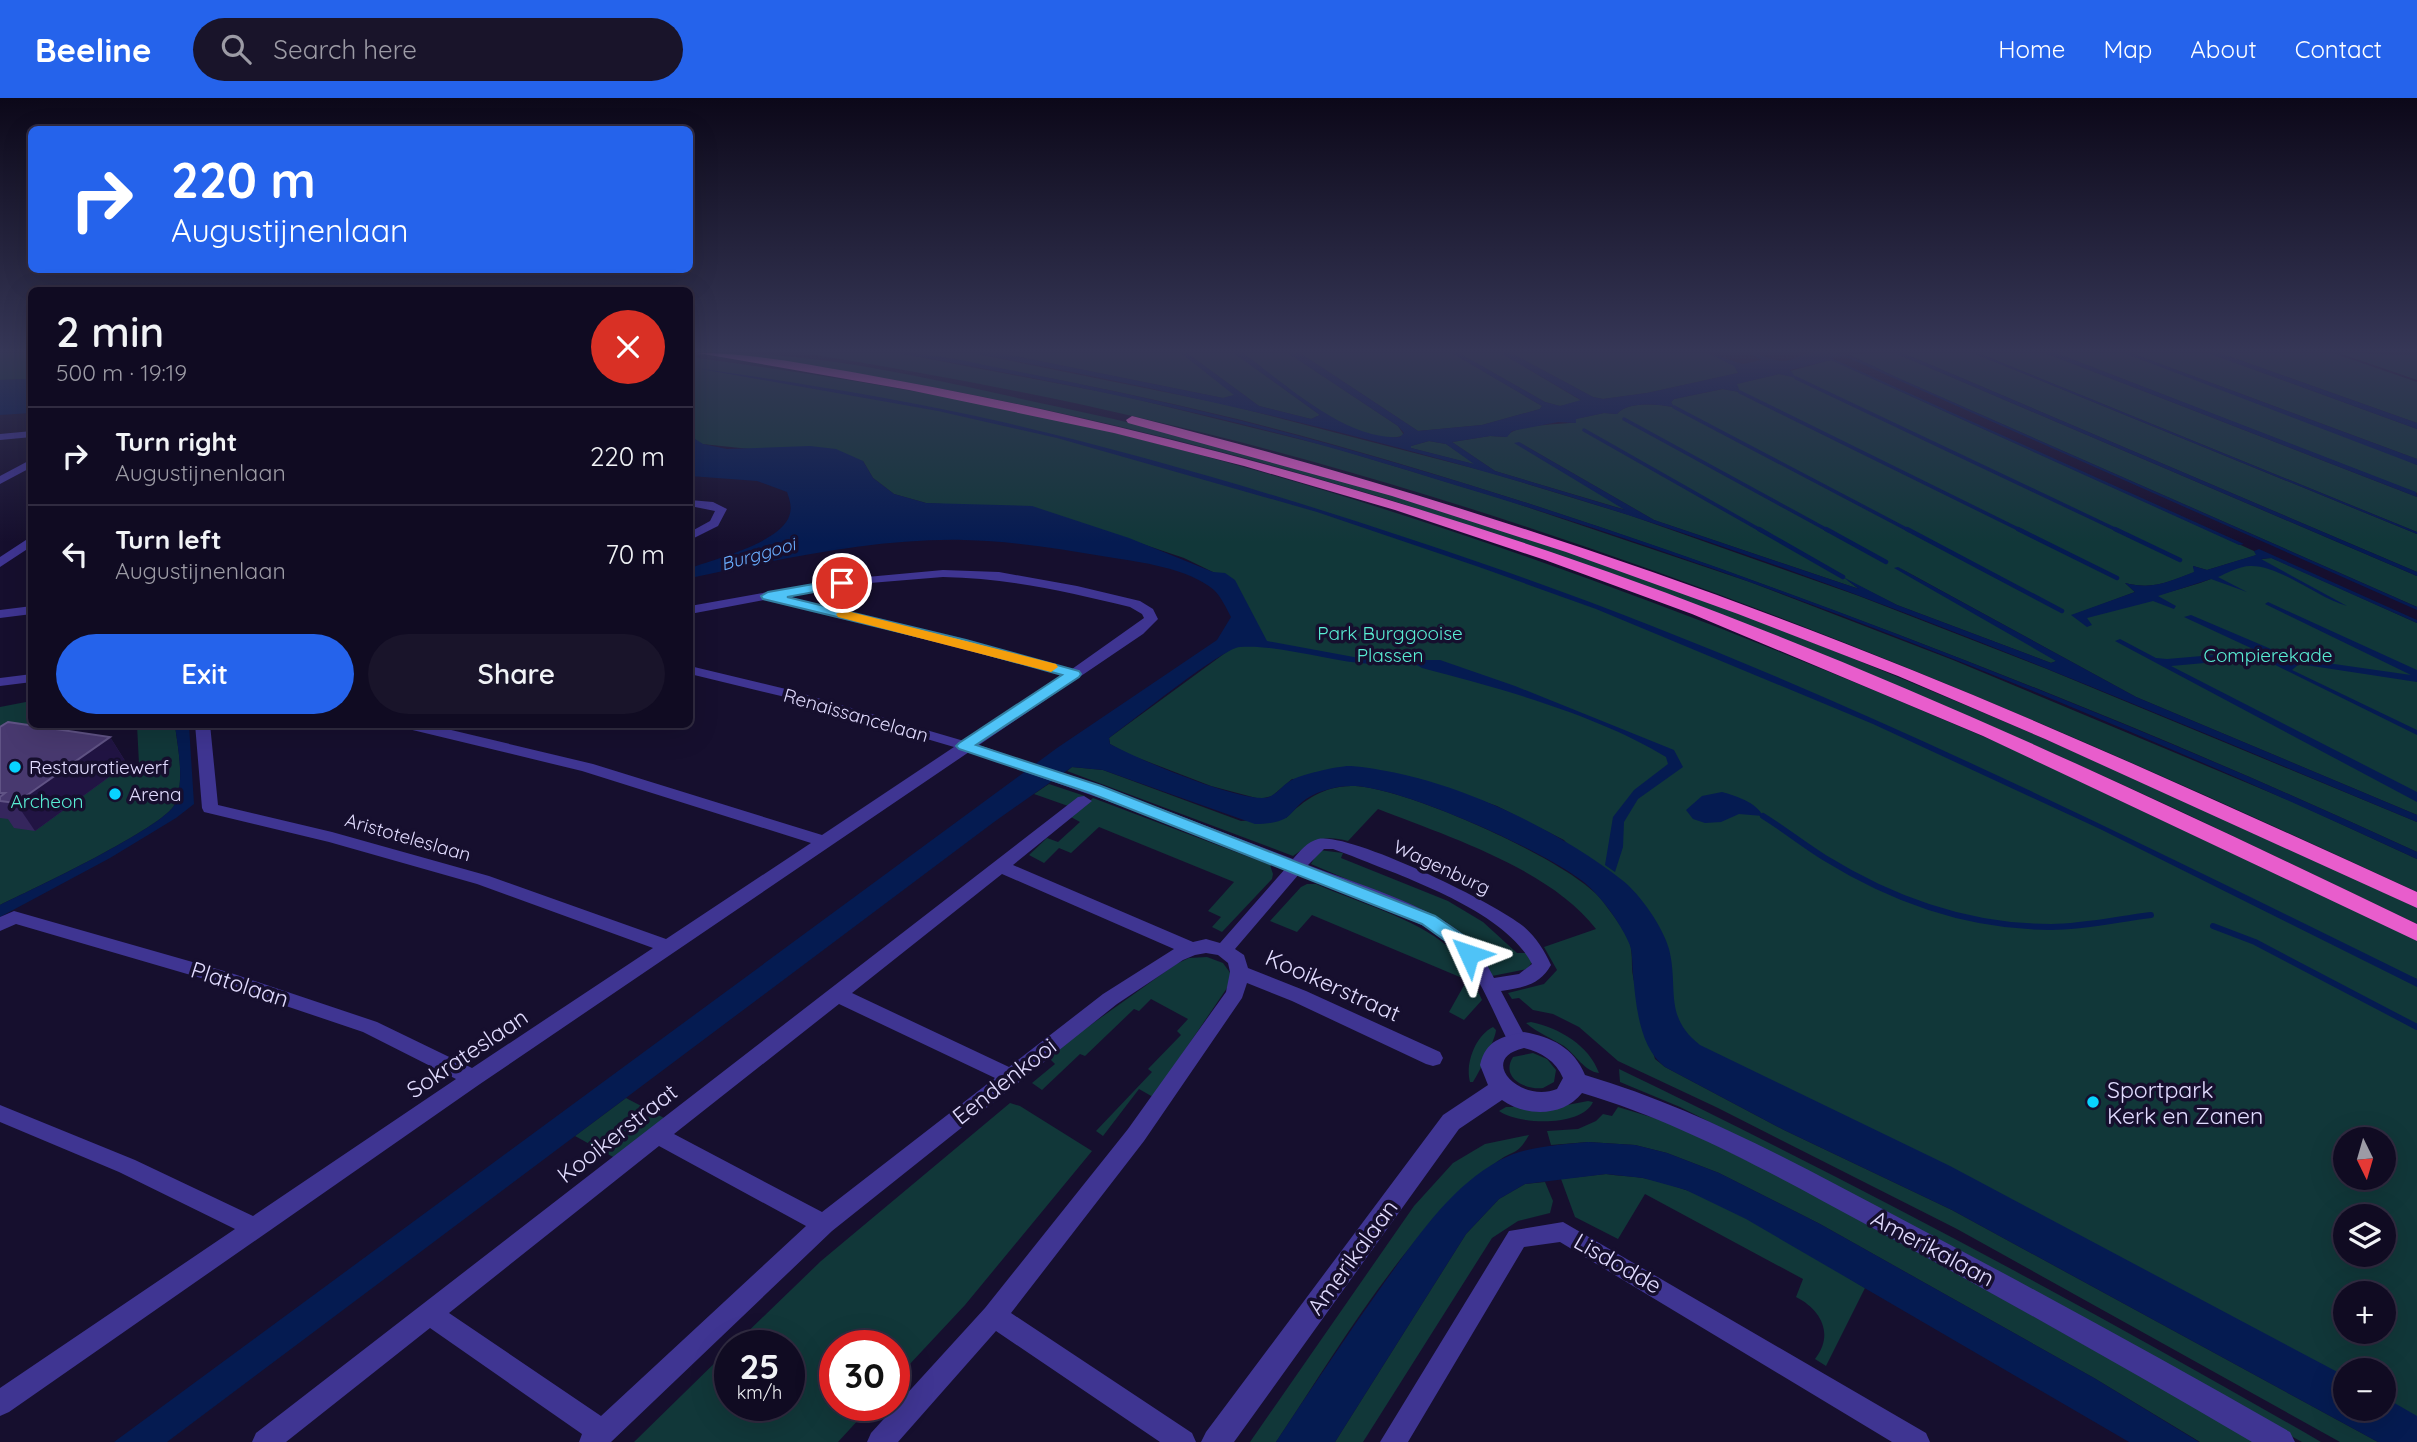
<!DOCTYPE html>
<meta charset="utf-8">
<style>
body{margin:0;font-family:Quicksand,sans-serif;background:#19142a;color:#f1f3f6;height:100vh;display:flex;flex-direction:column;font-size:26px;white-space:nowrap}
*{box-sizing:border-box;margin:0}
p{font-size:23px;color:#9c9ba5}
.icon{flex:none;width:38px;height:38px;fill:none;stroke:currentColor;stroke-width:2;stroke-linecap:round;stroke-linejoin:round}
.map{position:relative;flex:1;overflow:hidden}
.drawer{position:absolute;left:28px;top:189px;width:665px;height:441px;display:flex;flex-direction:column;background:#100b22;border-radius:10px;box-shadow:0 7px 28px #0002,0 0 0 2px #302b40}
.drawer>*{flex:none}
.guide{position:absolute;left:28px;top:28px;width:665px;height:147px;border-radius:10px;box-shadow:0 7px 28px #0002,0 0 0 2px #302b40;background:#2563eb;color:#fff;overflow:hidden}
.needle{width:46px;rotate:175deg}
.fabs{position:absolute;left:2333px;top:1029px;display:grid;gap:14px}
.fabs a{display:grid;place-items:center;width:63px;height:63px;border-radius:50%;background:#100b22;box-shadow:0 7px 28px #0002,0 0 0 2px #302b40;font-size:35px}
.speed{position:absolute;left:714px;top:1232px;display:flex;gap:14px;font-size:35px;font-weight:700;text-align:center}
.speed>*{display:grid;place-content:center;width:91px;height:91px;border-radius:50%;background:#100b22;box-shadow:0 7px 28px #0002,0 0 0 2px #302b40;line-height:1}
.speed small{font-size:18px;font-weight:400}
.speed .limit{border:10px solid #d22;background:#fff;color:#111}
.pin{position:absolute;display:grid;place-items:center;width:60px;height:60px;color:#fff;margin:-30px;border:4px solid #fff;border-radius:50%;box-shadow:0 2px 7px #0007}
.me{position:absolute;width:77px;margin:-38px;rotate:312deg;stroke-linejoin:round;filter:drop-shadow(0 0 5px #0008)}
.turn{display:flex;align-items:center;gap:24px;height:147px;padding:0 28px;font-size:32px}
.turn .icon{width:91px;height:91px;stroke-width:2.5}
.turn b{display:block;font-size:49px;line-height:60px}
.round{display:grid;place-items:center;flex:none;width:74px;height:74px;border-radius:37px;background:#19142a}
.overview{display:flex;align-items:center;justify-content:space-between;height:119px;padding:0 28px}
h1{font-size:42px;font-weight:600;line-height:52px}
.cta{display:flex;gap:14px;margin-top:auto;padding:14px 28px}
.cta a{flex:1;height:80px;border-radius:42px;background:#2563eb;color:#fff;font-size:28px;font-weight:600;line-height:80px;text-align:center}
.cta a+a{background:#19142a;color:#f1f3f6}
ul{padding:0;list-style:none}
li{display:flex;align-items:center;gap:21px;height:98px;padding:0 28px;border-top:2px solid #302b40}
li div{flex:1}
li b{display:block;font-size:26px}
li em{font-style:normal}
header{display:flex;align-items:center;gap:42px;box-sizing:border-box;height:98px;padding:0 35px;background:#2563eb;color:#fff}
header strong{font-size:33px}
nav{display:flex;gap:38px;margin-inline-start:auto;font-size:24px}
.search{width:490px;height:63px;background:#19142a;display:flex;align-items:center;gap:18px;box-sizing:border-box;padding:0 24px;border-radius:38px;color:#9c9ba5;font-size:26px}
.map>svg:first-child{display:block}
</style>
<header>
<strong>Beeline</strong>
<div class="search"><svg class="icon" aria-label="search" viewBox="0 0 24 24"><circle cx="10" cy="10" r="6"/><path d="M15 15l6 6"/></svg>Search here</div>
<nav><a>Home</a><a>Map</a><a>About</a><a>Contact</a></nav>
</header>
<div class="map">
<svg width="2417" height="1344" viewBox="0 0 2417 1344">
<rect width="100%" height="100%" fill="#160f2e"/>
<!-- green -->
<path fill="#113739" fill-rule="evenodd" d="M0 255H31V281L0 282Z
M721 255C831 255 951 286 1059 309 1533 410 1980 605 2417 810V826C2279 760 2140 692 1999 632 1902 591 1802 556 1704 518 1595 476 1486 431 1374 397 1160 332 943 285 721 255Z
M803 255H898L1123 298 1331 349 1503 401 1750 484 1953 562 2293 704 2417 761V794C2057 627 1690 468 1307 362 1141 316 973 282 803 255Z
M914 255H972L1224 306 1488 374 1629 417 1859 498 2047 571 2417 724V754C2248 676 2076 604 1902 538 1716 467 1527 401 1335 347 1197 308 1056 280 914 255Z
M1000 255H1181L1235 297 1223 300Z
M1187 255H1234L1320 317 1311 321 1259 308Z
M1243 255H1288L1398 328 1404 337C1359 354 1278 281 1243 255Z
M1300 255H1452L1542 308 1540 311 1482 327 1418 333Z
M1459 255H1501L1582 303 1560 308 1545 304Z
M1511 255H1708L1735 268 1738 275 1647 295 1603 301 1593 299Z
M1895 255 2417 478V509L1898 280 1848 256Z
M1903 255H1973L2417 436V474Z
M1978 255H2045L2417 399V434Z
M2056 255H2124L2382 351 2417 367V395Z
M2131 255H2208L2417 331V361Z
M2220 255H2333L2417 284V325Z
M2339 255 2417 257V282Z
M690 259C833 278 975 301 1115 335 1411 408 1696 515 1975 635 2026 656 2075 681 2125 705 2223 751 2320 796 2417 842V881L2402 875 2417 883V1339L2384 1311V1272H2345V1300L1687 967 1655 850 1564 742 1497 708 1416 680 1292 681 1272 698 1260 701 1211 688 1128 656 1110 646 1109 640 1258 531 1217 476 1184 460 1077 424 976 408 926 405 894 396 873 380 863 363 702 346 690 338ZM2345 1041H2384V1080H2345ZM2345 1118H2384V1157H2345ZM2345 1195H2384V1234H2345Z
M1831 262 2254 453 2257 457 2207 472 2193 468 2195 474C2168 484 2154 492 2125 485L2135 494 2073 517C2116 508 2158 498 2200 485 2222 478 2248 461 2272 460L2417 525V717L2136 599 1898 469 2057 563 2051 565 1897 507 1847 482 1859 491 1654 422 1519 344 1626 412 1495 373 1452 344 1490 338 1507 339C1511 326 1562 327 1576 324L1575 321 1604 315 1617 316C1627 303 1658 306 1673 309L1671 304 1674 301 1723 291 1739 294 1736 286 1779 276 1795 279 1790 273Z
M1429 343 1446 346 1477 367 1411 350V348Z
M31 603 32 626 40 627 21 639 0 638V609Z
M137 627H175C178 651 185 683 175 706 165 729 29 793 0 807V655L139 666Z
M1072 669 1103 672 1241 723 1286 720C1304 702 1324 688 1351 688 1401 687 1569 762 1601 801 1610 813 1625 832 1630 846 1633 856 1631 868 1633 878 1638 906 1647 933 1655 961L1665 969 1784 1032 1952 1112 2378 1344H2340L1957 1131 1718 1010 1618 963 1579 929 1553 916 1533 912 1519 900 1512 901 1508 895 1544 886 1557 872 1544 849 1596 831C1550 771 1447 738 1378 711L1348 743C1321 736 1315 743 1293 758L1067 673Z
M1049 686 1085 698 1071 709 1034 696Z
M1093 700 1270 767 1273 776 1272 781 1222 834 1212 829 1221 819 1208 813 1234 784 1099 729 1071 755 1059 750 1044 765 1029 757 1047 740 1058 744 1080 724 1071 719Z
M1319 752 1343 755 1341 760 1448 803 1483 824 1517 855H1526L1533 863 1527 871 1492 878 1475 848 1445 823 1311 766Z
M1307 786H1316C1354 803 1417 821 1447 848 1463 863 1473 882 1482 902L1464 922 1449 914 1467 882 1312 817 1297 834 1270 823 1301 789Z
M1207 859 1223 865 1231 876 1229 887 1153 999 1139 991 1103 1038 1096 1033 1152 974 1148 971 1181 937 1177 933 1188 921 1151 901 1139 913 1134 911 1085 958 1080 956 1042 992 1032 985 1055 966 1047 958 1176 866 1189 860Z
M1531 924C1559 930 1589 947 1599 975 1584 973 1576 957 1564 948 1551 940 1538 935 1526 925Z
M1493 929 1496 932C1496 940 1478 977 1473 984H1470C1465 966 1475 938 1493 929Z
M1533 955 1547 961 1556 972 1554 984 1543 990C1525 992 1500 980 1513 959Z
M1619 971C1858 1086 2091 1211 2321 1344H2302L1803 1071 1680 1009 1620 984Z
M626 1000 666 1021 615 1060 575 1038Z
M1588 1003 1593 1004C1582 1029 1519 1027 1499 1013L1506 1009 1562 1008Z
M1010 1005 1020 1008 1092 1053 965 1207 894 1283V1248H835V1307H872L838 1344H634L730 1250V1307H789V1248H733L821 1163Z
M1618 1009 1674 1026 1816 1097 2259 1344H2200L2094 1280 1820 1126 1719 1075 1667 1055 1635 1047 1588 1044 1551 1047 1547 1033 1578 1031 1596 1023 1603 1016 1612 1018Z
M1529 1037C1517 1058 1515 1051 1498 1063 1476 1079 1452 1101 1434 1121 1374 1188 1326 1269 1276 1344H1250L1414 1108 1453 1065 1485 1046Z
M1606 1076C1618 1078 1631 1078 1643 1080 1723 1096 1797 1149 1865 1190L1826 1268 1815 1261C1834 1237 1822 1212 1796 1199L1803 1181 1645 1096 1618 1141 1575 1119 1561 1081Z
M1545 1084 1553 1103 1550 1115 1518 1123 1492 1140 1363 1344H1335L1466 1136 1499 1101 1525 1086Z"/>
<!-- water -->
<path fill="#051b51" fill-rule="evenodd" d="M898 255C936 255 973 265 1010 272 1084 286 1157 302 1230 320 1455 376 1674 451 1889 533 2067 601 2244 674 2417 754V761C2105 617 1785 485 1455 387 1394 368 1332 349 1269 333 1147 302 1023 277 898 255Z
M972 255H1000L1223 300 1234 297 1181 255H1187L1259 308 1311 321 1320 317 1234 255H1243C1285 286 1346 343 1400 339L1404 335 1398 328 1288 255H1300L1418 333 1482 327 1540 311 1542 308 1452 255H1459L1545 304 1560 308 1581 302 1501 255H1511L1593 299 1603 301 1647 295 1738 275 1734 268 1708 255 1743 266 1761 262 1750 255C1762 255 1771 263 1782 263 1791 264 1799 257 1808 255 1844 250 1865 265 1898 280L2417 509V512L1844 258 1831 260 2244 446 2239 447 1831 262 1790 272 1796 280 1779 276 1737 286 1740 294 1722 291 1674 301 1671 304 1674 309C1658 306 1627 303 1617 316L1604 315 1576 321V325L1558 324 1512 333 1507 339 1490 338 1452 344 1495 373 1625 412 1514 345 1519 344 1654 422 1859 491 1843 479 1897 507 2051 565 2056 563 1894 470 1898 469 2136 599 2417 717V724C2156 615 1895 503 1625 416 1412 348 1193 295 972 255ZM1429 343 1446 346 1474 366 1411 350V348Z
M1895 255H1903L2417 474V478Z
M1973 255H1978L2417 434V436Z
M2045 255H2056L2416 394 2417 399Z
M2124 255H2131L2417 361V367Z
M2208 255H2220L2417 325V331Z
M690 269C793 284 896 300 998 323 1162 361 1325 411 1484 466 1802 575 2108 729 2409 877L2417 881V889L2100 731 1873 626 1596 511 1479 469 1317 414 1057 340 938 313Z
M31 281V315L0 317V282Z
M690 338 703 346 727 351 810 348 836 351 863 363 873 380 894 396 926 405 1032 408 1129 440 1213 474 1225 475 1235 482 1267 543 1370 562 1372 566C1330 564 1278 546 1240 549 1222 550 1130 625 1109 640L1110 646C1135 660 1245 707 1269 699 1277 696 1283 687 1290 683 1298 677 1341 667 1351 668 1443 676 1550 726 1622 782 1640 796 1663 829 1669 851 1679 891 1663 918 1700 947L1950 1068 2345 1278V1311H2384V1299L2417 1318V1344H2378L1952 1112 1784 1032 1665 969C1639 949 1636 907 1633 876 1632 867 1633 853 1629 845 1620 824 1602 800 1585 785 1547 754 1399 687 1351 688 1335 688 1313 694 1301 705 1296 709 1292 716 1286 720 1277 725 1266 726 1255 726L1103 672 1072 669 994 724 167 1344H114L1057 650 1217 542 1231 519C1226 510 1222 500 1214 492 1188 470 1140 464 1108 459 1060 451 1013 443 964 442 874 440 778 462 690 480V470C715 461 775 446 788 421 793 411 790 403 787 394L757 383 690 378Z
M2259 451 2417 522V525L2271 460 2261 461 2347 508C2317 500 2280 467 2250 468 2240 468 2227 475 2218 479L2247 494 2211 481 2158 498 2176 508 2174 511 2153 503 2087 520 2092 527 2087 529 2071 517 2135 494 2125 485C2154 492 2167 484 2194 474L2193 468 2207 472 2256 457 2254 453Z
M2268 504 2417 572V584L2299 566 2292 572 2417 632V637L2261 560 2171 568 2417 694V704L2115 543 2120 541 2156 560 2167 561 2249 554 2253 551 2184 519 2191 517 2292 560 2411 577 2265 506Z
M1423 562H1440L1515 588 1674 652 1683 669 1638 701 1624 724 1623 749 1615 774 1605 767 1613 719 1634 692 1668 666 1666 659C1598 617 1499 590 1422 570L1415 566Z
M175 627H189L194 706 176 720 110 760 0 819V807C29 793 165 729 175 706 185 683 178 651 175 627Z
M1722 694C1736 698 1756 704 1763 718L1739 716 1721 724 1705 725 1693 721 1686 712 1702 698Z
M1588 1044 1635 1047 1667 1055 1719 1075 1820 1126 2094 1280 2199 1344H2129L1746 1121 1686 1092 1643 1080 1606 1076 1525 1086 1499 1101 1466 1136 1335 1344H1276C1311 1291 1347 1237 1384 1185 1416 1141 1450 1089 1500 1062 1527 1048 1558 1047 1588 1044Z"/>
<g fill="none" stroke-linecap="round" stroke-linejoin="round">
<!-- stream-far2 -->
<path stroke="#051b51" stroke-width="3.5" d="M1796 280 2119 433
M1740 294 2022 433
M1674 309 1910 433
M1624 321 1829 433
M1584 332 1762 433"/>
<!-- stream-far1 -->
<path stroke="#051b51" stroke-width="4.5" d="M1759 431 1843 479
M1826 431 1886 464
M1907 431 2062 513
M2018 431 2117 480
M2115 431 2180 462"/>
<!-- stream -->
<path stroke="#051b51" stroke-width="6" d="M1763 718C1784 731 1804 747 1825 760 1893 802 1970 829 2051 829 2084 829 2118 821 2151 817
M2213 828 2255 844 2417 929"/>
<!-- minor -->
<path fill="#3f3592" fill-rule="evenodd" d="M32 333V339L0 342V336Z
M32 361V369L0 386V378Z
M690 402 713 404 727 411 718 428 690 442V434L710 423 715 413 690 408Z
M32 438V448L0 469V459Z
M943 472 999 474 1077 488 1140 503 1153 511 1158 521 1143 536 979 647 1162 711 1293 761C1300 753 1307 744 1318 741 1350 734 1495 805 1523 828 1536 839 1544 852 1551 867 1540 887 1522 890 1501 893L1527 942 1524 947 1517 950 1510 947C1493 915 1480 876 1454 850 1424 819 1341 793 1299 776L1235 851 1244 857 1248 870 1306 893 1440 954 1443 960 1440 966 1433 968 1426 966 1292 903 1247 885 1242 900 1144 1043 1011 1215 1192 1335 1196 1344H1160L996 1233 898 1344H867L871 1335 985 1210 1128 1031 1226 894 1230 874 1228 865 1218 857 1206 855 1195 857 1183 862 1117 906 832 1133 611 1344H579L582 1336 430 1230 286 1344H252L256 1335 1078 699 1084 698 1092 703 1013 767 1193 844 1206 841 1220 845 1285 771 1150 718 969 654 480 986 9 1314 0 1318V1290L235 1131 119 1074 0 1024V1007L135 1062 253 1118 456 981 363 934 218 885 16 826 0 833V819L14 813 231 875 377 924 472 970 653 850 477 786 329 744 204 714 202 710 195 626H210L218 707 332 734 489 778 666 841 811 745 582 673 400 629 398 626H426L593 666 822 737 954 649 781 598 690 576V568L790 592 964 643 1062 577 769 501 690 516V508L834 482ZM943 479C1008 480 1068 494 1130 509L1142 516 1144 520 1072 571 786 498 870 485ZM1324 751H1333L1352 758C1406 780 1505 813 1532 866L1519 876 1494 880C1487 866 1478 850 1466 839 1432 808 1352 784 1308 767ZM1002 776 1174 851 1103 896 1009 969 852 895ZM839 906 995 980 822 1114 674 1036ZM659 1048 806 1128 601 1318 449 1215Z
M32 508V516L0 520V512Z
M32 576V584L0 588V580Z
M1563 1124 1926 1335 1930 1344H1892L1560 1144 1524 1149 1408 1344H1380L1509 1133Z"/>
<!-- tertiary -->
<path fill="#3f3592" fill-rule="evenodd" d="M1524 934C1552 939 1574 950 1585 977 1694 1009 1793 1064 1894 1117 2027 1187 2159 1259 2290 1334L2295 1344H2252C2126 1270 1998 1198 1869 1128 1776 1078 1684 1025 1582 995 1563 1019 1526 1019 1502 1002L1459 1031 1234 1344H1201L1206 1334 1443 1017 1488 987 1480 967C1486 942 1501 939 1524 934ZM1524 950C1541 954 1556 963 1563 980L1557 991C1521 1006 1476 961 1524 950Z"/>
<!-- trunk -->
<path fill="#e85dcc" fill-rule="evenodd" d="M698 255C749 255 801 265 852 274 924 287 996 301 1067 317 1231 354 1392 400 1551 454 1849 555 2134 690 2417 826V843L1983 638 1692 516 1545 462 1395 412 1244 368 1114 335 909 292Z
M1132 318C1397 385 1658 469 1912 572 2083 641 2250 718 2417 794V810L2045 641 1898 578 1738 516 1566 454 1392 398 1128 325 1126 322Z"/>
</g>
<!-- wall -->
<path fill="#35265d" d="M0 629 110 639 127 666 35 733 14 730 8 721 0 720Z"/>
<!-- shaded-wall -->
<path fill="#211443" d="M110 639 127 666 35 733 16 705Z"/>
<!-- building -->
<path fill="#48396f" stroke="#605385" stroke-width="2" d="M8 624 110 639 16 705 0 703V699L5 695H0V629Z"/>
<!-- sky -->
<linearGradient id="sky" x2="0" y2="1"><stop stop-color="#0c0819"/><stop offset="0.57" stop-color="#363757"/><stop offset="1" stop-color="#363757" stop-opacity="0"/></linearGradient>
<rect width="2417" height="444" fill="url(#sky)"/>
<!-- route -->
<path fill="#4fc3f7" stroke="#337fa1" stroke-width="2" d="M842 481 847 482V488L787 499 966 542 1079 573 1081 576 1079 579 976 647 1101 688 1435 818 1467 840 1478 856 1476 860H1462L1454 849 1422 826 1090 695 959 651 956 648 959 645 1062 577 957 548 763 501 761 498 768 494Z"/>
<!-- slow -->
<path fill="#f59e0b" d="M843 512 1056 566 1058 569 1051 574 838 519 836 516Z"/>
<!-- markers -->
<g fill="#08d3ff" stroke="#160f2e" stroke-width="2.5">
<circle cx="15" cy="669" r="7"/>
<circle cx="115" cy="696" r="7"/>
<circle cx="2093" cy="1004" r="7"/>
</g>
<g text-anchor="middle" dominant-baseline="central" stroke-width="7" stroke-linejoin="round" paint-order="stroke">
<!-- far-water labels -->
<g font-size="18" font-style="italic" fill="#6aaeff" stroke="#160f2e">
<text transform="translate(758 456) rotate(-16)">Burggooi</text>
</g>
<!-- park labels -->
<g font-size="19" fill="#59eed4" stroke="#160f2e">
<text x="1390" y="535">Park Burggooise<tspan x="1390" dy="22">Plassen</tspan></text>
<text x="2268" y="557">Compierekade</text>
<text x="47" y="703">Archeon</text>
</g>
<!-- street labels -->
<g font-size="19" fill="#e2dcff" stroke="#160f2e">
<text transform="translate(856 617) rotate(16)">Renaissancelaan</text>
<text transform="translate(408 739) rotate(16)">Aristoteleslaan</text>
<text transform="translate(1442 769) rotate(25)">Wagenburg</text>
</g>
<!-- poi labels -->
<g font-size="19" fill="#e2dcff" stroke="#160f2e" text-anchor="start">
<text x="29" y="669">Restauratiewerf</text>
<text x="129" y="696">Arena</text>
</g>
<!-- near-street labels -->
<g font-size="23" fill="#e2dcff" stroke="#160f2e">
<text transform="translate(240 886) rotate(18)">Platolaan</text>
<text transform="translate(1333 887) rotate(24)">Kooikerstraat</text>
<text transform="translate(467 955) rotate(-34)">Sokrateslaan</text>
<text transform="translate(1004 983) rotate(-38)">Eendenkooi</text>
<text transform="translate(617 1035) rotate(-38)">Kooikerstraat</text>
<text transform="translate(1933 1150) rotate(28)">Amerikalaan</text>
<text transform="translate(1352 1159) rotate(-54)">Amerikalaan</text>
<text transform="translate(1618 1165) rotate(30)">Lisdodde</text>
</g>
<!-- near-poi labels -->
<g font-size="23" fill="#e2dcff" stroke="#160f2e" text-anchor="start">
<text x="2107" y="991">Sportpark<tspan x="2107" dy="26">Kerk en Zanen</tspan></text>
</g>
</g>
</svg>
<div class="fabs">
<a><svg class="needle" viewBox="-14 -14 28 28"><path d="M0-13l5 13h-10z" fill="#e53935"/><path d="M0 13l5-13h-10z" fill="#9c9ba5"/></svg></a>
<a><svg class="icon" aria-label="layers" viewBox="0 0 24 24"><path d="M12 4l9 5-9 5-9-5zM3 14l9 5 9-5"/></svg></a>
<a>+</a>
<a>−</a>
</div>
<div class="speed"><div>25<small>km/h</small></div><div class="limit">30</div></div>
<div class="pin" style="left:842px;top:485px;background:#d93025"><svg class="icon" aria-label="arrive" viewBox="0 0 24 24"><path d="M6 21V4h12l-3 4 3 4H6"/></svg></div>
<svg class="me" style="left:1469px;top:856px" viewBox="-20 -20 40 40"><path d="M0-17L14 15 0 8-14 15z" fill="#4fc3f7" stroke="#fff" stroke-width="4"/></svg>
<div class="guide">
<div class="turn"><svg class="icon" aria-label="right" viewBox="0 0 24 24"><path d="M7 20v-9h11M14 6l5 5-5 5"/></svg><div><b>220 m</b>Augustijnenlaan</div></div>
</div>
<section class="drawer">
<div class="overview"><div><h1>2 min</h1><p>500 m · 19:19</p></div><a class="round" style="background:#d93025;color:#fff"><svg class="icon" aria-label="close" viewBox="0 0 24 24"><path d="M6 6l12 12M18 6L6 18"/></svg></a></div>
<ul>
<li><svg class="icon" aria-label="right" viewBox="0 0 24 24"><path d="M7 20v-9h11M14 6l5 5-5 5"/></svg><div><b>Turn right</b><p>Augustijnenlaan</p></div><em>220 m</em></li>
<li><svg class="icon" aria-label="left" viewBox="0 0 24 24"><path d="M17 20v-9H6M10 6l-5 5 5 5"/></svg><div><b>Turn left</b><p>Augustijnenlaan</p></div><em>70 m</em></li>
</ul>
<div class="cta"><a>Exit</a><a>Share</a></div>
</section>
</div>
